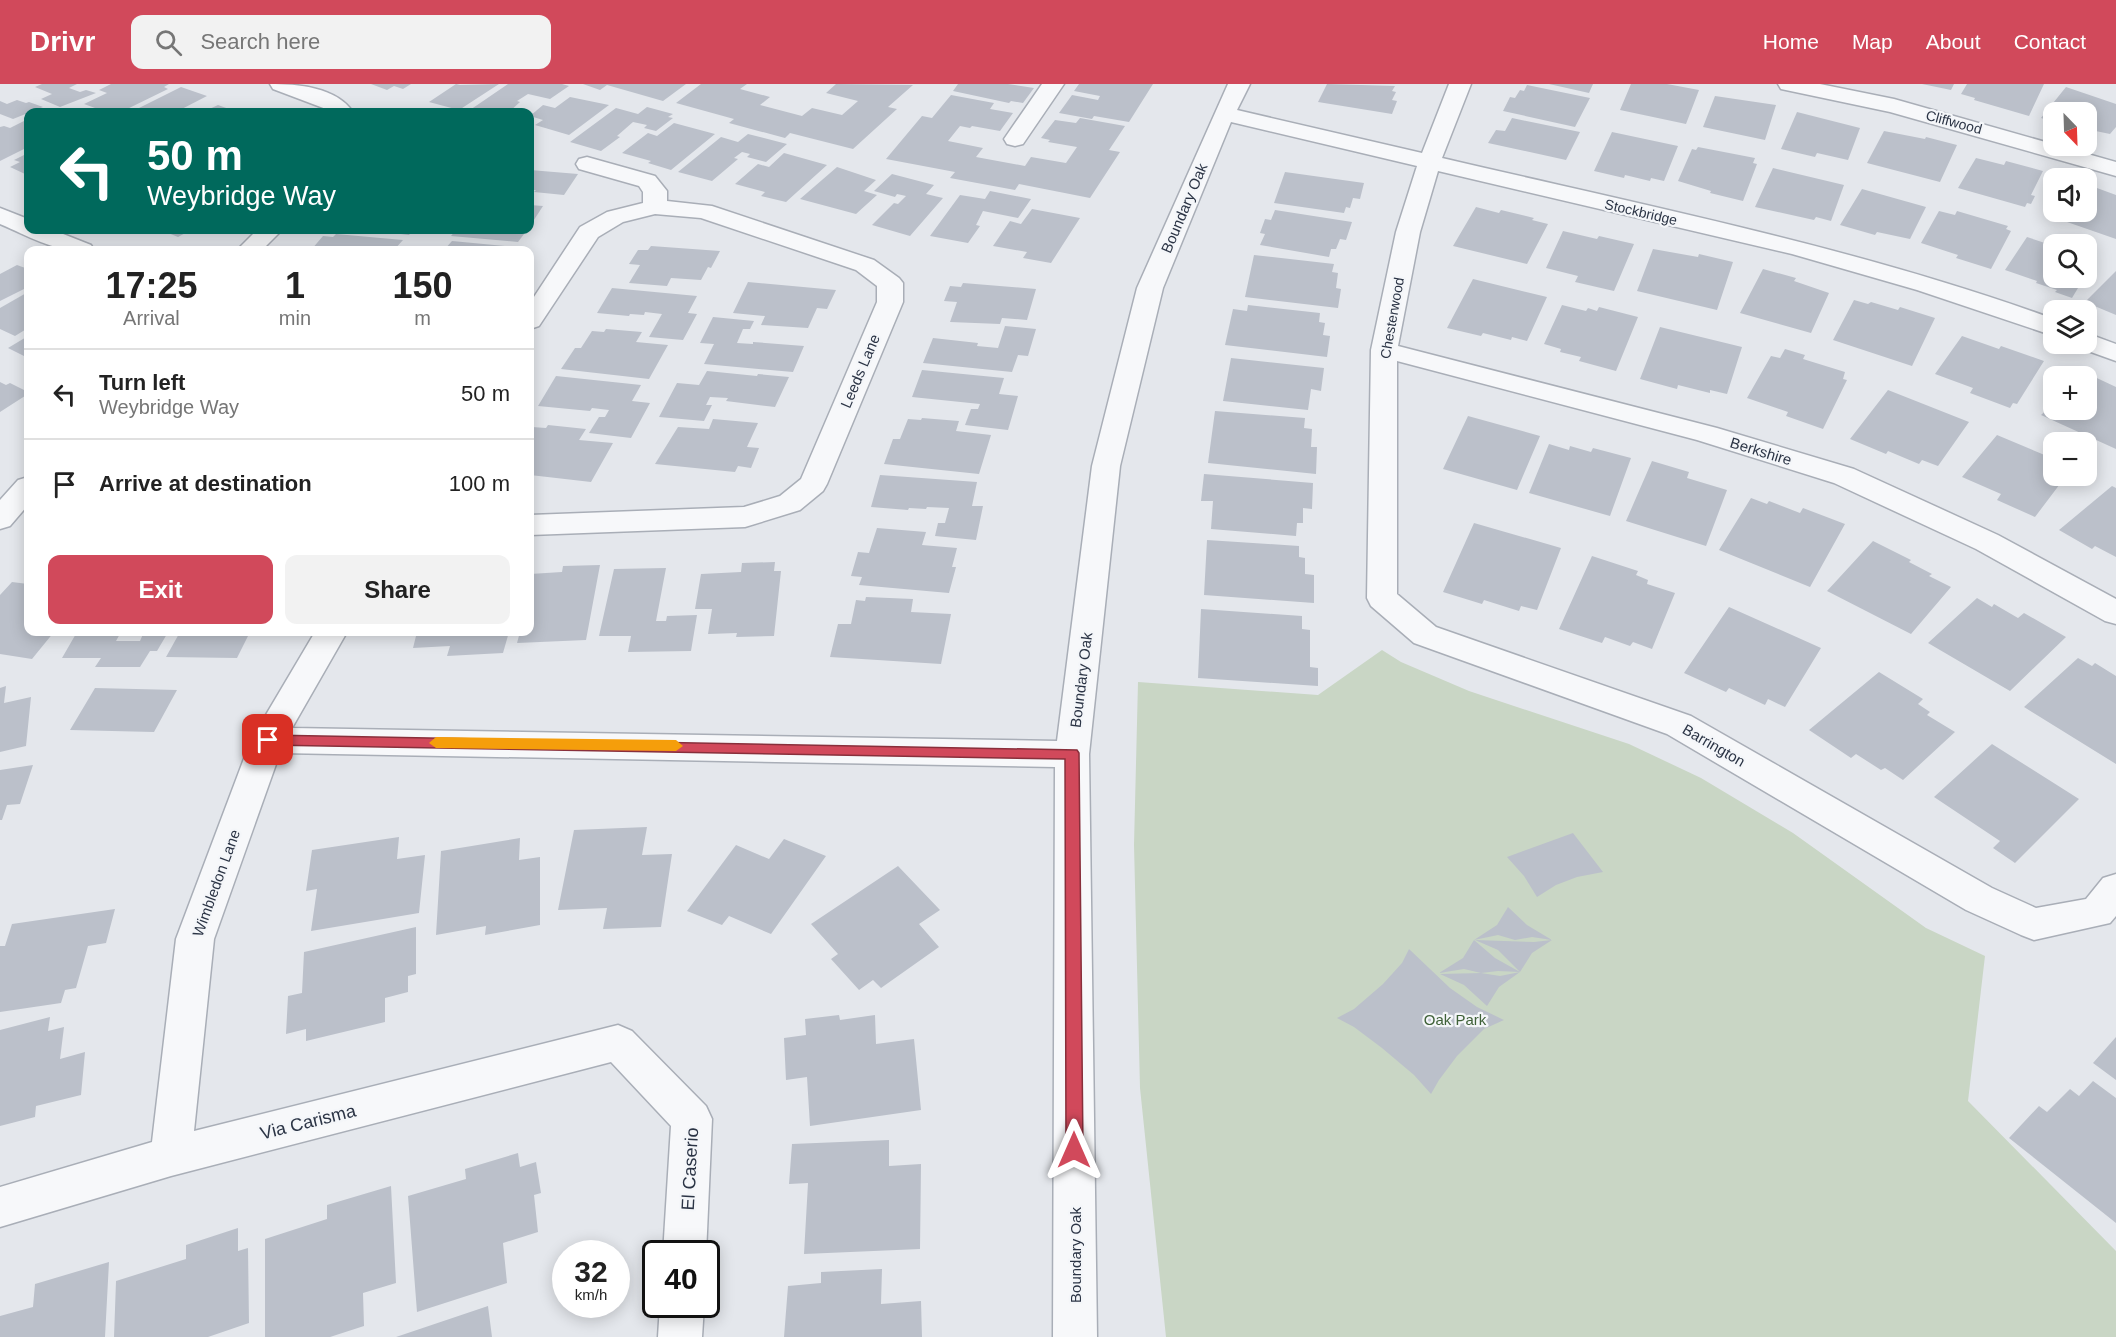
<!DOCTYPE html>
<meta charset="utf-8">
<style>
body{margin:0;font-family:Helvetica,sans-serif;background:#f2f2f2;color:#222;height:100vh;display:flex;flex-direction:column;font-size:22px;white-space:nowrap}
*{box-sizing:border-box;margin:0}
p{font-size:20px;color:#767676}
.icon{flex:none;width:33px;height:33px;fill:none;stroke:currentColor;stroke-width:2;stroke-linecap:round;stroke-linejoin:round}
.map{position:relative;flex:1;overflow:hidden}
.drawer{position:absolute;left:24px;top:162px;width:510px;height:390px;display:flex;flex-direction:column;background:#fff;border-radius:12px;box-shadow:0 3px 15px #0003}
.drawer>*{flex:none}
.banner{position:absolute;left:24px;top:24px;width:510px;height:126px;border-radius:12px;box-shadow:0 3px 15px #0003;background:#00695c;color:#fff;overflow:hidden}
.needle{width:39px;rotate:157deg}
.controls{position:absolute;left:2043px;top:18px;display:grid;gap:12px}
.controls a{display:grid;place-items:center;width:54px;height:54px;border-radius:12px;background:#fff;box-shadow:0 3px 15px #0003;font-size:30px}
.speed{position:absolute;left:552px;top:1156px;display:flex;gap:12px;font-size:30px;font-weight:700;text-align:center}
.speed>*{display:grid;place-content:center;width:78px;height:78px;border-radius:50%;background:#fff;box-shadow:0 3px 15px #0003;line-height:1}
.speed small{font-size:15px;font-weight:400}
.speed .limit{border:3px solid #111;border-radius:9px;background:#fff;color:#111}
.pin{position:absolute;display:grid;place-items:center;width:51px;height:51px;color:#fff;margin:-26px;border-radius:12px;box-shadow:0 3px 9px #0006}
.me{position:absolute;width:66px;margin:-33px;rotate:0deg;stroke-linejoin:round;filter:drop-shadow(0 0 4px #0008)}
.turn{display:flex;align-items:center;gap:21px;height:126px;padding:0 24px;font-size:27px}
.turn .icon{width:78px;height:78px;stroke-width:2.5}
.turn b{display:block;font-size:42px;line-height:51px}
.eta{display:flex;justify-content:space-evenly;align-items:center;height:102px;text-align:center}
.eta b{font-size:36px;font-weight:700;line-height:42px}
.cta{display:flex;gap:12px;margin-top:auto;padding:12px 24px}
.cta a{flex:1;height:69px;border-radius:12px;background:#d1495b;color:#fff;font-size:24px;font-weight:700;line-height:69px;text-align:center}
.cta a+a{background:#f2f2f2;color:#222}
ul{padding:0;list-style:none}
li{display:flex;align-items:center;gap:18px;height:90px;padding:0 24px;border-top:2px solid #e0e0e0}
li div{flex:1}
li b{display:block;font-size:22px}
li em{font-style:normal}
header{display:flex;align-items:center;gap:36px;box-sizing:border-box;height:84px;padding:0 30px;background:#d1495b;color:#fff}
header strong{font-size:28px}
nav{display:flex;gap:33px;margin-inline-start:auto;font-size:21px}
.search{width:420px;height:54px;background:#f2f2f2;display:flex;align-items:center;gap:15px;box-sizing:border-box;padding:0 21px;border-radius:12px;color:#767676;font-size:22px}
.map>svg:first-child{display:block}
</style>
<header>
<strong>Drivr</strong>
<div class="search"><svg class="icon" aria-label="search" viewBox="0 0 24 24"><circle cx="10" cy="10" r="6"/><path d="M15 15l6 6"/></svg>Search here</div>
<nav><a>Home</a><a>Map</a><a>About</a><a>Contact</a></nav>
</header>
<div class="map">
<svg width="2116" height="1253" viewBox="0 0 2116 1253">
<rect width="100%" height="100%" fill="#e4e7ec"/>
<!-- green -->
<path fill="#c9d6c5" d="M1382 566 1401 578 1469 607 1629 660 1701 694 1793 749 1926 844 1985 872 1968 1017 2116 1167V1253H1166L1140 1004 1134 761 1138 598 1318 611Z"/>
<!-- building -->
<path fill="#bbc0ca" d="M42 0H77L69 4 80 8 86 6 96 9 60 23 41 15 52 10 35 3Z
M111 0H169L164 3 168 5 121 28H106L84 20 107 9 99 6Z
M371 0H411L403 5 394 2 387 6Z
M456 0 460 1 499 0 459 26 429 18Z
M508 0H562L569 2 550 15 528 10 517 17 520 18 509 28H467Z
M583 0H686L663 17 607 1 600 6Z
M701 0H747L740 5 770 13 760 21 802 32 812 24 842 31 858 17 826 9 836 0 913 1 888 23 897 25 853 65 790 49 785 54 729 39 734 35 676 19Z
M958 0H1008L1034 4 1023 19 1011 17 1009 19 953 7Z
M1079 0H1153L1129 38 1094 32 1092 35 1059 29 1072 11 1098 16 1100 12 1074 7Z
M1327 0 1395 2 1392 7 1396 8 1392 16 1397 17 1392 30 1318 18Z
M1549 0H1593L1589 9Z
M1631 0H1667L1699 6 1686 40 1620 26Z
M1922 0H1954L1951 6Z
M1967 0H2044L2029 32 1974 16 1975 14 1961 10Z
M1527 1 1590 14 1575 43 1503 27 1510 13 1515 14 1520 6 1524 7Z
M181 3 207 12 176 28H131Z
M2066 3 2116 20V43L2110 50 2086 45V28H2054V38L2041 34Z
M951 11 994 19 990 25 1013 29 1000 47 972 42 970 44 960 42 948 57 983 64 976 73 1025 82 1031 73 1066 79 1077 63 1048 58 1050 56 1041 54 1055 36 1076 39 1080 34 1125 42 1109 66 1120 68 1090 114 1019 100 1015 106 950 94 955 88 886 75 922 32 932 34Z
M1715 12 1776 21 1765 56 1703 43Z
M570 13 609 21 569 51 535 41 543 36 530 32 543 21 555 24Z
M17 16 26 19 29 18 43 23 13 35 0 30V17L7 20Z
M218 21 237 28 242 26 248 28H203Z
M647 23 673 30 668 33 673 34 656 47 644 44 647 41 633 38 617 52 620 53 601 67 570 58 616 24 638 30Z
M1797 28 1860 44 1848 76 1817 69 1815 73 1781 65Z
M1512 34 1580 48 1566 76 1488 59 1496 46 1505 47Z
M28 35V63L0 77V43L4 42 10 44Z
M674 39 715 50 671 86 648 79 651 77 622 69 648 49 657 52Z
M1884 47 1925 55 1926 53 1957 61 1940 98 1867 79Z
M1612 48 1678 62 1664 97 1651 94 1650 97 1625 91 1624 94 1594 87Z
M748 50 787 60 766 78 747 73 750 70 742 68 734 74 738 75 712 97 678 88 721 53 738 58Z
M1698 63 1755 74 1753 79 1757 80 1743 117 1710 109 1711 107 1678 97 1692 65 1696 66Z
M28 69V88L25 90 10 83 20 78 14 76Z
M784 69 827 81 786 118 761 112 765 108 735 100 758 80 769 83Z
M1976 74 2004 81 2006 77 2043 87 2031 111 2035 112 2031 120 2027 119 2025 123 1958 104Z
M837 83 876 96 864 107 877 111 856 130 800 115Z
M1773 84 1844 101 1831 137 1816 133 1814 136 1755 123Z
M530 86 578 90 564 111 534 108 536 106H530Z
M1285 88 1364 99 1360 115 1353 114 1350 124 1346 123 1344 129 1274 119Z
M892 90 934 101 926 110 943 114 910 152 872 141 894 119 898 120 906 112 897 110 895 113 874 107Z
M2086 100 2116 111V155L2044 130 2054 119V128H2086Z
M1862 105 1926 123 1910 155 1877 148 1875 151 1840 141Z
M990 107 1031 115 1018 134 983 127 976 141 980 142 968 159 930 152 960 111 985 115Z
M530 121 543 122 530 142Z
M1476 123 1499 129 1501 126 1534 134 1532 136 1548 140 1527 180 1453 162Z
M1032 125 1080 134 1051 179 1023 174 1027 168 993 162 1010 137 1021 140Z
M1275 126 1352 138 1346 156 1340 155 1336 165H1331L1329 173 1260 161 1265 150 1260 149 1265 135 1271 136Z
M1939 127 1955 131 1957 127 2008 142 2006 145 2011 147 1991 185 1956 174 1958 171 1921 159Z
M161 146H191L178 153Z
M369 146H413L409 151Z
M456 146H527L518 158 451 152Z
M1563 147 1597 155 1599 152 1634 160 1614 207 1575 198 1578 192 1546 184Z
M336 150 403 156 394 166H311L323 152 333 153Z
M2027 153 2054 162V194H2084L2072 214 2055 208 2057 206 2036 199 2037 197 2005 186Z
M452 157 525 164 522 166H444Z
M651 162 720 167 711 184 708 183 701 196 671 194 667 202 629 199 640 181 629 180 638 166H648Z
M1653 165 1698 173 1699 170 1733 178 1717 226 1637 207Z
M1254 171 1334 180 1332 188 1338 189 1336 204 1341 205 1338 224 1245 213Z
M17 181 28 185V203L0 217V190Z
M1763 185 1796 194 1794 197 1829 209 1811 249 1740 229Z
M2116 187V231L2085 218Z
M1473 195 1547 213 1527 257 1512 253 1511 256 1483 249 1481 252 1447 244Z
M748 198 836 206 827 225 817 224 808 244 761 241 765 232 733 229Z
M963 199 1036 205 1027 236 1002 234 1000 240 950 238 957 218 944 217 950 202 961 203Z
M612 204 697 212 688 229 697 230 683 256 649 253 662 230 645 228 644 231 630 230 629 232 597 229Z
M28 208V244L15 252 0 245V224Z
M1854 216 1868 220 1871 218 1898 226 1900 223 1935 234 1912 282 1833 256Z
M1248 221 1320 229 1319 238 1325 239 1323 251 1330 252 1327 273 1225 261 1233 225 1247 227Z
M1562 221 1586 227 1588 224 1597 227 1599 223 1638 233 1616 287 1579 277 1581 273 1560 268 1561 265 1544 260Z
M713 233 754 237 750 245H743L737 259 753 260V258L804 262 793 288 704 280 714 260 700 259Z
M1005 242 1036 245 1028 272 1018 271 1012 288 923 279 933 254 978 259 977 262 998 264Z
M1660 243 1742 263 1727 310 1710 306V309L1678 301 1677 305 1640 295Z
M606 245 642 248 636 258 668 261 649 295 561 285 575 264H581L592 247 604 248Z
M28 252V274L8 264Z
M1962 252 1999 265 2001 262 2044 277 2017 320 2013 319 2010 324 1970 309 1973 304 1935 290Z
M1785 265 1805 271 1803 275 1845 288 1843 295 1847 296 1823 345 1786 332 1788 328 1747 314 1771 272 1780 274Z
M1231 274 1324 284 1321 307 1311 305 1308 326 1223 317Z
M922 286 1004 294 999 310 1018 312 1008 346 965 341 971 325H978L980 320 912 313Z
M707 287 757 292 758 290 789 293 775 323 726 317 728 314 710 313 706 321H712L704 337 659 333 677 299 699 301Z
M2084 288 2116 303V365L2041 331 2054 319V326H2086V292H2080Z
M556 292 641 301 632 317 650 319 631 354 589 349 599 333H605L609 326 592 324 590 327 538 322Z
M0 298 6 301 10 299 28 308V310L0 328Z
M1888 306 1969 338 1938 382 1922 376 1919 380 1888 367 1886 370 1850 355Z
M1215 327 1305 334 1304 344 1312 345 1311 363H1317L1316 390 1208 379Z
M1468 332 1540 352 1517 406 1443 385Z
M922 334 959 337 956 347 991 351 979 390 884 380 893 355H900L908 335 921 336Z
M713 335 758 339 747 363 759 364 751 384 738 382 735 388 655 380 678 343 709 345Z
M548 341 586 345 579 356 613 359 591 398 530 391V347L532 343 546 344Z
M1997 351 2054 375V392H2066L2035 433 1997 416 2001 410 1962 393Z
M1549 360 1569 366 1570 362 1591 368 1593 364 1631 374 1610 432 1529 409Z
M1652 377 1689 388 1687 394 1727 406 1706 462 1626 437Z
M1204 390 1313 399 1312 425 1303 424V439H1297L1296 452 1211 445 1213 417H1201Z
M880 391 977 398 972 422H983L976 456 935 452 938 439H945L949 424 927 423 926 425 909 424 908 426 871 423Z
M2112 402 2116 404V473L2095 462 2092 465 2059 446Z
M1751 414 1767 420 1769 417 1800 429 1803 424 1845 440 1810 503 1719 466Z
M1474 439 1561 464 1537 526 1521 522 1519 527 1484 516 1482 520 1443 508Z
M877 444 926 448 922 461 957 464 952 483H956L949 509 859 501 862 493 851 492 858 468 869 469Z
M1207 456 1299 462V473L1305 474V490L1314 491V519L1204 511Z
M1873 457 1911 476 1909 478 1932 490 1929 492 1951 503 1911 550 1827 507Z
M1592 472 1638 487 1636 491 1648 496 1647 500 1675 509 1652 565 1633 558 1630 562 1605 553 1602 559 1559 545Z
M775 478 774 487H781L774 552 736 553 737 549 708 550 712 525H695L701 490 741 488 742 479Z
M600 481 586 556 517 559 520 548H530V490L562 488 563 482Z
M666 484 656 537H666L667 532 697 531 691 567 628 568 631 552H599L614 485Z
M12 498 28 500V548H54L32 575 0 570V511Z
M866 513 913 515 911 528 951 530 941 580 830 573 838 540H851L856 516 865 517Z
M1977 514 1992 523 1994 520 2018 534 2024 529 2066 553 2010 607 1928 559Z
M1729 523 1821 564 1785 623 1768 615 1765 621 1729 604 1726 608 1684 589Z
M1201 525 1302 532V545L1310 546V583L1318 584V602L1198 594Z
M77 548H121L116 557H140L143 550H167L157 567H150L140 583H95L101 574H62Z
M180 548H250L237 574 166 573Z
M417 548H509L503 569 447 572 450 562 413 564Z
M2078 574 2092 582 2095 579 2116 592V680L2024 623Z
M1879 588 1923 615 1918 620 1930 628 1927 631 1955 648 1903 696 1885 684 1881 686 1856 670 1851 674 1809 646Z
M6 602 4 619 31 613 26 662 0 668V604Z
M95 604 177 606 154 648 70 646Z
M1992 660 2079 715 2015 779 1993 764 2000 757 1934 713Z
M33 681 20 720 7 721 2 736H0V686Z
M647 743 642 771 672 770 661 843 603 845 607 824 558 826 574 746Z
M1573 749 1603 788 1577 793 1556 801 1537 813 1524 792 1507 773Z
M399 753 397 775 425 771 419 829 311 847 317 805 306 807 312 766Z
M520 754 519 776 540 773V841L485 851 486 842 436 851 441 767Z
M784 755 826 772 771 850 729 832 722 841 687 827 736 761 769 775Z
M898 782 940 826 919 840 939 863 881 904 873 896 859 906 831 875 838 870 811 840Z
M1508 823 1527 841 1552 856 1532 869 1520 888 1498 866 1475 856 1534 858 1552 856 1532 853 1515 856 1498 851 1474 856 1497 841Z
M115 825 106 859 88 862 76 904 65 906 61 919 0 928V862H5L12 840Z
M416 843V890L408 892V908L385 914V938L306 957V945L286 950 288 912 302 909 304 868Z
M1474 856 1495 874 1520 888 1498 887 1481 889 1500 892 1520 888 1499 903 1487 922 1464 901 1440 890 1481 889 1464 885 1439 889 1463 874Z
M1409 865 1450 904 1477 923 1504 936 1484 945 1457 972 1439 996 1431 1010 1414 991 1382 964 1354 943 1337 934 1354 925 1383 900 1402 879Z
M839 931 840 936 875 931 876 960 914 955 921 1026 810 1042 807 993 786 996 784 954 806 951 805 935Z
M50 933 48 947 64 943 60 975 85 968 81 1011 36 1022 35 1033 0 1042V946Z
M2116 953V996L2093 979Z
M2093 997 2116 1014V1139L2009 1054 2039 1022 2047 1028 2070 1005 2079 1012Z
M889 1056V1082L921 1080 920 1165 804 1170 808 1099 789 1100 792 1060Z
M518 1069 520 1083 536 1078 541 1109 534 1111 538 1148 503 1159 507 1199 417 1228 408 1112 466 1095 465 1085Z
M391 1102 396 1199 363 1209 364 1242 330 1253H265V1155L327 1135V1121Z
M238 1144V1167L248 1164 249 1239 208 1253H114L116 1197 186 1175V1161Z
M109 1178 105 1253H0V1232L33 1223 35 1200Z
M882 1185 881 1220 921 1217 922 1253H784L788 1202 821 1199V1188Z
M488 1222 492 1253H396Z"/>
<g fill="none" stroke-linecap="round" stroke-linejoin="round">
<!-- minor casing -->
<g stroke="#a9aeb7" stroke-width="3">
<path id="minor" d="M270 0C298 0 336 3 353 28H330L326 25 273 5Z
M1042 0H1064L1023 60 1015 62 1007 60 1004 55Z
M1228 0H1250L1237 26 1422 69 1449 0H1471L1442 74C1647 122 1855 163 2054 235V252L1917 206 1792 170 1438 87 1420 148 1398 262 1717 344 1854 385 1998 451 2116 515V540L2105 537 1976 465 1834 399 1697 356 1397 277V510L1436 543 1691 632 1992 804 2036 824 2086 815 2103 794 2116 790V832L2110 839 2034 856 2021 851 1966 826 1667 650 1414 559 1371 522 1367 514 1371 266 1396 148 1417 82 1231 38 1163 204 1120 382 1089 670 1097 1253H1053L1055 683 280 669 214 855 194 1047 618 941 632 947 706 1022 712 1035 706 1170H663L671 1042 611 978 171 1092 0 1143V1103L152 1058 176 855 251 656 315 548H347L292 644 1057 657 1092 382 1137 204Z
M1778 0H1820L1894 15 2116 78V92L1890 28 1781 5Z
M587 73 655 92 667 107V117L712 122 874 176 899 194 903 199V218L827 400 823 407 800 426 745 443 530 451V431L744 423 780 412 801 395 877 218V202L856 186 701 134 655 130 623 138 598 153 539 242 530 245V219L580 143 607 128 643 119V108L639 102 579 85 576 80 579 75Z
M0 124 28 135V146H53L91 161 94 166C57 170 33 154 0 140Z
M257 146H282L262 166H237Z
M2086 249 2116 260V277L2077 263 2075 260H2086Z
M28 393V421L10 442 0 445V416L18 396Z
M660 1221H704L702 1253H658Z"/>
</g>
<!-- minor -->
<use href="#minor" fill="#f7f8fa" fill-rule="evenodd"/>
</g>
<!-- route -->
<path fill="#d1495b" stroke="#882f3b" stroke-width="1.5" d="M268 651 1077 666 1079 669 1083 1066 1080 1072 1074 1074 1068 1072 1066 1066 1065 675 268 661 261 656Z"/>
<!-- slow -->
<path fill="#f59e0b" d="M436 653 676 656 683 662 676 667 436 664 429 659Z"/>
<g text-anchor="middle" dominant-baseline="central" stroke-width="4.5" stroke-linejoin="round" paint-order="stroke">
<!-- far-street labels -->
<g font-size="14" fill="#2b3445" stroke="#f4f6f9">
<text transform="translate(1954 38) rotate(15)">Cliffwood</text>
<text transform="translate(1641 128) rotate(13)">Stockbridge</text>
<text transform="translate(1392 234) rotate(-80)">Chesterwood</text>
</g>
<!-- street labels -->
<g font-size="15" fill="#2b3445" stroke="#f4f6f9">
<text transform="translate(1184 124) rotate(-67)">Boundary Oak</text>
<text transform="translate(860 287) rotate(-67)">Leeds Lane</text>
<text transform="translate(1761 367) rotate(17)">Berkshire</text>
<text transform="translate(1081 596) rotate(-83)">Boundary Oak</text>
<text transform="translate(1714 661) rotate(30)">Barrington</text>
<text transform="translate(216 799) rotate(-70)">Wimbledon Lane</text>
<text transform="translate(1075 1171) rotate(-90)">Boundary Oak</text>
</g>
<!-- park labels -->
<g font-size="15" fill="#3f6138" stroke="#f4f6f9">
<text x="1455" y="935">Oak Park</text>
</g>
<!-- near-street labels -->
<g font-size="18" fill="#2b3445" stroke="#f4f6f9">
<text transform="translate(308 1038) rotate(-14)">Via Carisma</text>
<text transform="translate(690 1085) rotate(-87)">El Caserio</text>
</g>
</g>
</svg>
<div class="controls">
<a><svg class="needle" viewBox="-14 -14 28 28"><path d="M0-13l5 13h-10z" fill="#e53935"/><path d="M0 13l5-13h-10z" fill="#767676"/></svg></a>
<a><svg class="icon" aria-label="sound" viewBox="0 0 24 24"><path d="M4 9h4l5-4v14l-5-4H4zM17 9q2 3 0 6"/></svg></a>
<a><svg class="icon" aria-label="search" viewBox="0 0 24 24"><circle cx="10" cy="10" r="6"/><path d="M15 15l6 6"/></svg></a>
<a><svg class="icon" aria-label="layers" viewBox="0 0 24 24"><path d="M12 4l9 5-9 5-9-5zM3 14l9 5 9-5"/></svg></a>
<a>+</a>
<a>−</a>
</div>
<div class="speed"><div>32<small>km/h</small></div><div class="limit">40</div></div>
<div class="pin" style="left:268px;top:656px;background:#d93025"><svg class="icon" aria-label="arrive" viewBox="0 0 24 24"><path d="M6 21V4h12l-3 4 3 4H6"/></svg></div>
<svg class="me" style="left:1074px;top:1066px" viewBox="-20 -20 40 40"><path d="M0-17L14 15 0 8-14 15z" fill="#d1495b" stroke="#fff" stroke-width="4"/></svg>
<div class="banner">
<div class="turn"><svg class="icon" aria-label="left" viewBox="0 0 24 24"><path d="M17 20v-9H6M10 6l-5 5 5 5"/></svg><div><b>50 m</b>Weybridge Way</div></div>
</div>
<section class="drawer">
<div class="eta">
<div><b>17:25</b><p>Arrival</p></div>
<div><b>1</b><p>min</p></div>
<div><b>150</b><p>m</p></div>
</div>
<ul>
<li><svg class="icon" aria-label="left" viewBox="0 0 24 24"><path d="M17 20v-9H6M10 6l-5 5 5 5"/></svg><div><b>Turn left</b><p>Weybridge Way</p></div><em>50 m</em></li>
<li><svg class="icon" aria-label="arrive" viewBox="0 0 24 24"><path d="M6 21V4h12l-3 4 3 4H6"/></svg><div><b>Arrive at destination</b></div><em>100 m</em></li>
</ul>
<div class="cta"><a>Exit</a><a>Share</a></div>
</section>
</div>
